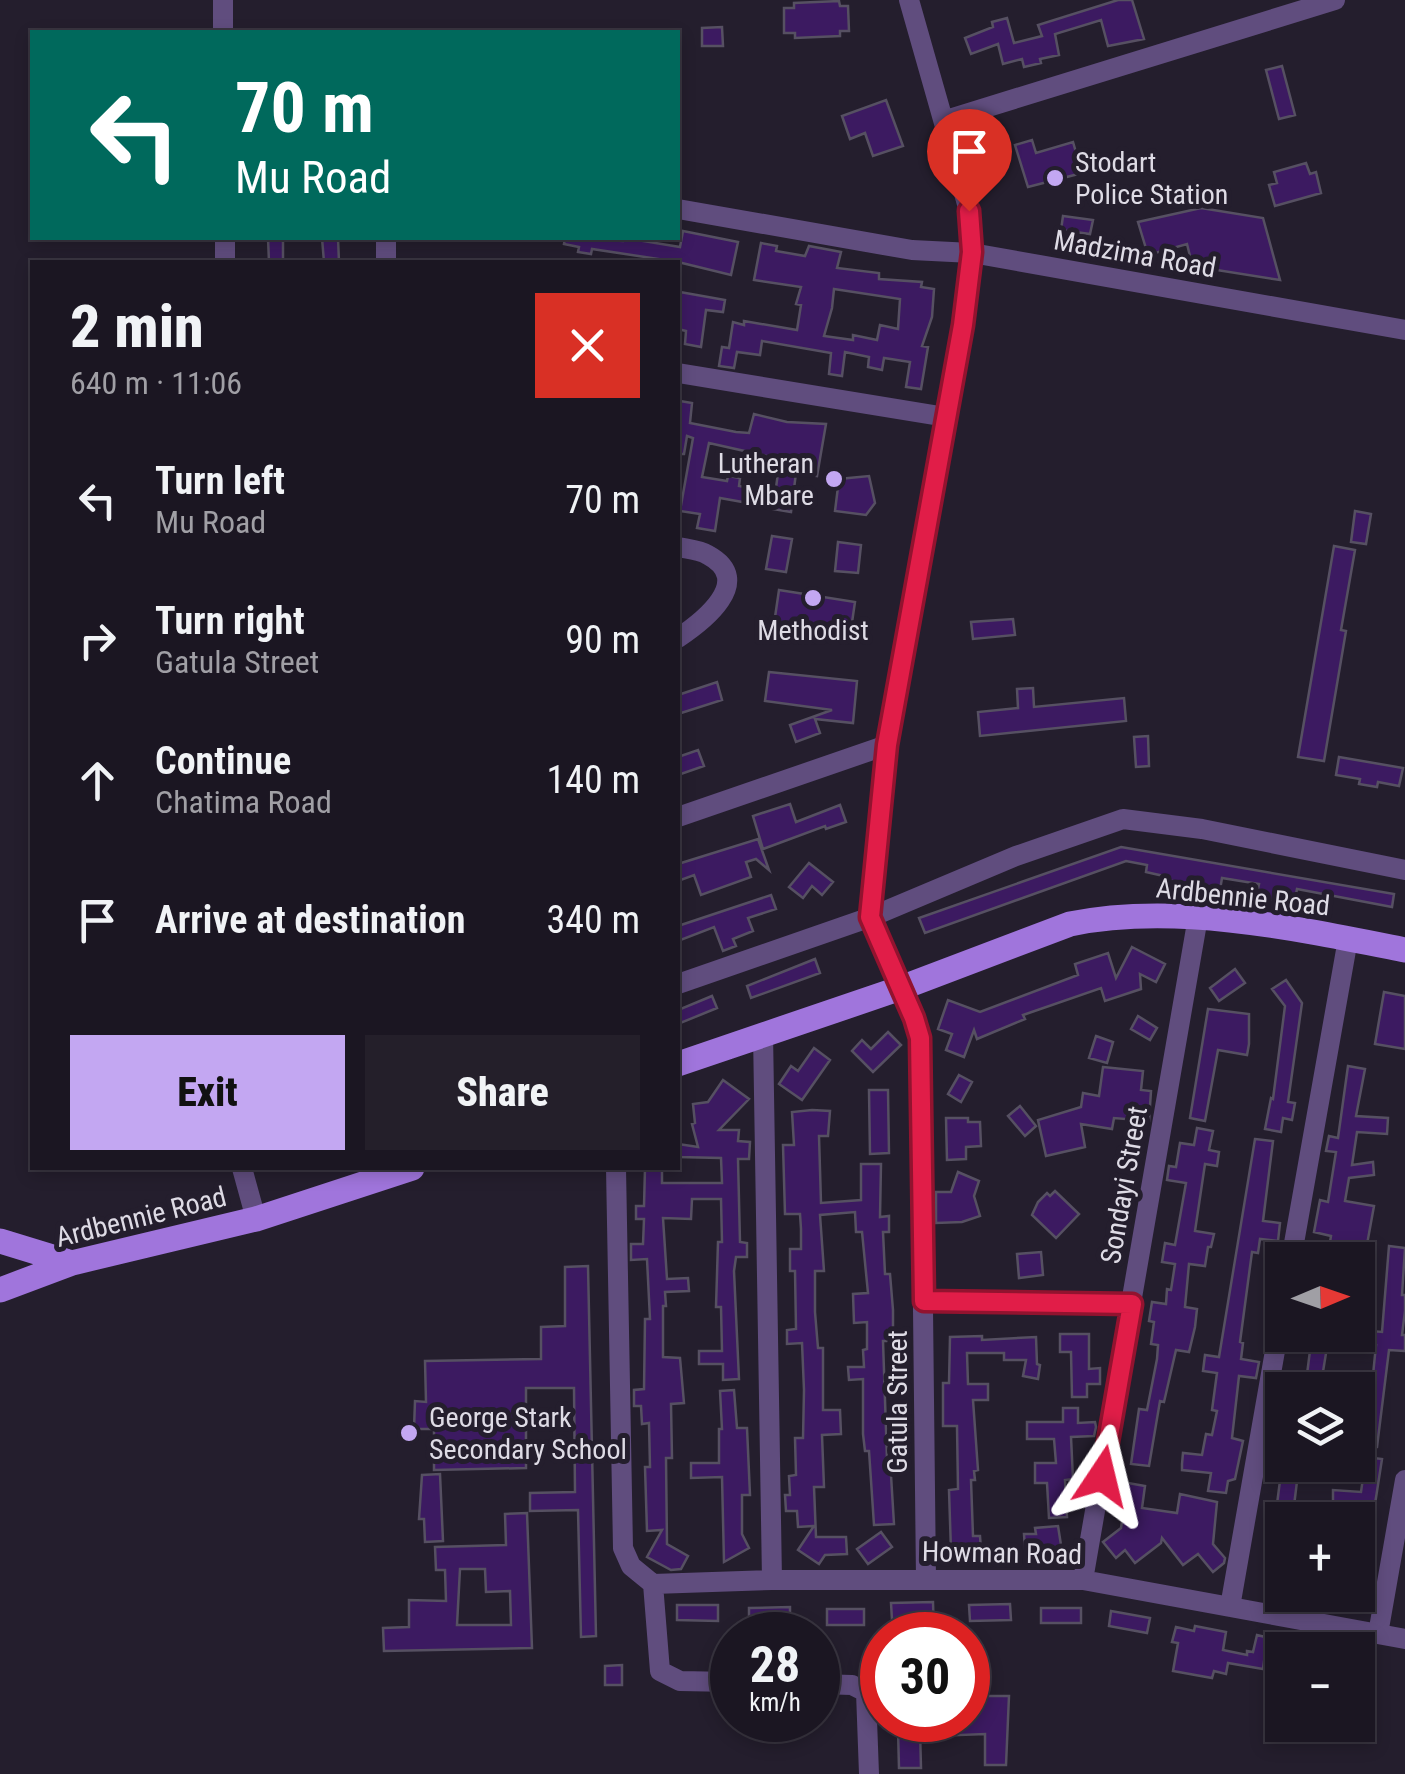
<!DOCTYPE html>
<meta charset="utf-8">
<style>
body{margin:0;font-family:"Roboto Condensed",sans-serif;background:#241f2a;color:#f1f3f6;height:100vh;display:flex;flex-direction:column;font-size:38px;white-space:nowrap}
*{box-sizing:border-box;margin:0}
p{font-size:32px;color:#a09fa5}
.icon{flex:none;width:55px;height:55px;fill:none;stroke:currentColor;stroke-width:2;stroke-linecap:round;stroke-linejoin:round}
.map{position:relative;flex:1;overflow:hidden}
.details{position:absolute;left:30px;top:260px;width:650px;height:910px;display:flex;flex-direction:column;background:#1b1622;border-radius:0px;box-shadow:0 5px 15px #0003,0 0 0 2px #393540}
.details>*{flex:none}
.guide{position:absolute;left:30px;top:30px;width:650px;height:210px;border-radius:0px;box-shadow:0 5px 15px #0003,0 0 0 2px #393540;background:#00695c;color:#fff;overflow:hidden}
.needle{width:65px;rotate:88deg}
.buttons{position:absolute;left:1265px;top:1242px;display:grid;gap:20px}
.buttons a{display:grid;place-items:center;width:110px;height:110px;border-radius:0px;background:#1b1622;box-shadow:0 5px 15px #0003,0 0 0 2px #393540;font-size:50px}
.speed{position:absolute;left:710px;top:1612px;display:flex;gap:20px;font-size:50px;font-weight:700;text-align:center}
.speed>*{display:grid;place-content:center;width:130px;height:130px;border-radius:50%;background:#1b1622;box-shadow:0 5px 15px #0003,0 0 0 2px #393540;line-height:1}
.speed small{font-size:25px;font-weight:400}
.speed .limit{border:15px solid #d22;background:#fff;color:#111}
.pin{position:absolute;display:grid;place-items:center;width:85px;height:85px;color:#fff;margin:-102px -42px;border-radius:50% 50% 50% 0;rotate:-45deg;box-shadow:0 0 10px #0007}
.pin .icon{rotate:45deg}
.me{position:absolute;width:110px;margin:-55px;rotate:10deg;stroke-linejoin:round;filter:drop-shadow(0 0 8px #0008)}
.turn{display:flex;align-items:center;gap:35px;height:210px;padding:0 40px;font-size:45px}
.turn .icon{width:130px;height:130px;stroke-width:2.5}
.turn b{display:block;font-size:70px;line-height:85px}
.round{display:grid;place-items:center;flex:none;width:105px;height:105px;border-radius:0px;background:#241f2a}
.summary{display:flex;align-items:center;justify-content:space-between;height:170px;padding:0 40px}
h1{font-size:60px;font-weight:800;line-height:75px}
.button{display:flex;gap:20px;margin-top:auto;padding:20px 40px}
.button a{flex:1;height:115px;border-radius:0px;background:#c3a7f2;color:#111;font-size:40px;font-weight:800;line-height:115px;text-align:center}
.button a+a{background:#241f2a;color:#f1f3f6}
ul{padding:0;list-style:none}
li{display:flex;align-items:center;gap:30px;height:140px;padding:0 40px}
li div{flex:1}
li b{display:block;font-size:38px}
li em{font-style:normal}
.map>svg:first-child{display:block}
</style>
<div class="map">
<svg width="1405" height="1774" viewBox="0 0 1405 1774">
<rect width="100%" height="100%" fill="#241e2d"/>
<!-- building -->
<path fill="#3c1a61" stroke="#565062" stroke-width="2.5" fill-rule="evenodd" d="M1118 0H1132L1144 39 1108 46 1101 20 1055 34 1059 55 1040 59 1041 63 1024 67 1022 59 1003 64 998 44 971 54 965 38 993 27 992 22 1007 18 1014 43 1042 36 1038 25Z
M839 1 840 6H848L849 31H840V36L795 38V33H784V8H794V3Z
M722 27 723 46H702V28Z
M1282 66 1295 115 1279 119 1266 70Z
M886 100 903 146 873 156 865 133 850 139 842 116Z
M1032 140 1036 153 1073 142 1082 173 1028 187 1015 145Z
M1306 163 1310 174 1316 172 1321 193 1275 206 1269 185 1277 183 1274 172Z
M1201 208 1263 218 1280 280 1217 270 1195 276 1187 244 1148 255 1138 222Z
M1063 216 1093 220 1090 234 1061 230Z
M683 231 738 242 731 275 678 262 592 249 591 254 578 252 579 247 564 244 565 238 623 241 624 238H643V241L680 247Z
M268 238H283V262H269Z
M322 238H338L339 262H324Z
M761 243 777 246 776 251 805 256 809 246 841 252 837 268 879 273V279L922 282 921 287 934 289 932 317 922 346 928 347 921 389 906 387 910 362 884 358 882 370 868 367 869 357 845 352 842 376 829 374 831 353 762 341 760 355 737 352 734 368 719 366 722 347 729 348 733 322 744 325V321L797 330 801 305 796 304 801 287 754 280ZM834 289 900 299 898 329 880 325 877 340 853 335V340L824 336 832 308Z
M680 292 725 300 723 312 706 310 701 347 685 344 686 331 678 329Z
M680 401 692 403 690 423 736 432 749 433 754 414 787 422 826 424 817 476 796 473 791 512 773 509 780 459 709 443 702 477 727 481 728 476 740 478 739 486 751 488 748 503 720 498 715 531 697 528 700 514 680 511 693 438 687 436 684 454H678Z
M869 476 875 503 866 515 835 511 839 479Z
M1355 511 1371 514 1366 544 1351 542Z
M772 536 792 539 786 572 766 569Z
M838 542 861 545 858 573 835 571Z
M1334 546 1355 550 1341 630 1346 631 1324 761 1298 757Z
M779 590 855 602 850 636 774 624Z
M1013 619 1015 635 973 639 971 622Z
M769 672 857 681 853 723 815 719 820 733 796 742 790 725 832 710 765 701Z
M717 682 722 700 678 714V695Z
M1033 688 1034 707 1124 698 1126 721 980 736 978 712 1018 708 1017 689Z
M1148 736 1149 766 1136 767 1134 737Z
M698 750 704 766 678 775V757Z
M1339 757 1403 768 1399 786 1378 782 1377 787 1359 784 1360 779 1336 775Z
M790 804 796 822 840 805 846 822 826 829 825 826 763 849 753 816Z
M758 839 769 870 756 859 746 862 751 877 701 895 694 875 678 881V864Z
M1121 847 1394 894 1392 907 1297 889 1294 904 1275 902 1256 898 1259 884 1222 878 1220 890 1167 880 1168 877 1146 872 1147 865 1126 861 925 933 919 918Z
M809 863 833 882 822 895 812 886 803 898 789 887Z
M771 895 776 909 748 918 753 931 733 939 736 946 723 951 714 927 678 941V926Z
M1132 947 1165 964 1156 982 1140 974 1141 989 1105 1001 1101 988 1023 1015 1025 1019 977 1039 974 1030 964 1057 946 1050 952 1034 938 1029 948 1000 980 1012 1078 975 1075 964 1108 953 1116 978Z
M815 959 820 973 751 998 747 986Z
M1235 969 1245 983 1219 1001 1210 988Z
M1286 980 1302 1003 1288 1102 1295 1103 1292 1120 1283 1118 1281 1132 1265 1129 1271 1098 1273 1099 1285 1006 1272 989Z
M1384 992 1405 996V1049L1375 1044Z
M712 996 717 1008 678 1024V1010Z
M1208 1009 1249 1014V1044L1247 1055 1218 1050 1205 1121 1190 1118Z
M1138 1016 1157 1028 1150 1040 1131 1029Z
M888 1032 901 1045 873 1072 852 1051 862 1040 871 1049Z
M1096 1036 1113 1042 1107 1063 1089 1058Z
M814 1048 830 1060 802 1100 779 1084 791 1066 798 1071Z
M1348 1066 1365 1069 1356 1116 1388 1118 1387 1134 1357 1132 1352 1165 1373 1162 1374 1175 1349 1178 1345 1201 1374 1206 1366 1250 1354 1249 1352 1260H1327L1331 1236 1314 1232 1320 1200 1328 1202 1336 1152 1326 1151 1329 1136 1338 1138Z
M1103 1067 1143 1071 1141 1090 1151 1091 1149 1121 1114 1118 1112 1129 1081 1124 1085 1147 1046 1156 1038 1120 1081 1107 1083 1093 1099 1096Z
M959 1075 972 1082 961 1102 948 1094Z
M723 1080 749 1099 719 1130H739L738 1141 750 1142 749 1159H738L740 1242 747 1243V1257H736L734 1271 739 1379 723 1380V1364H699V1351H722L721 1307H716L718 1242H722L721 1199H692L691 1219 663 1218 667 1279 688 1278 689 1291 665 1292 666 1306H663V1357L680 1358 684 1403 671 1404 672 1458H666L667 1544 688 1556 681 1569 671 1570 647 1557 662 1530 647 1531 645 1467H650L649 1423 642 1424 641 1406H634V1390L644 1389 645 1319H650L647 1259 631 1260V1244H643L644 1219H636V1206H644L645 1168H662V1183H722L721 1158 678 1157V1144L698 1147 692 1124 695 1123 693 1104 708 1102Z
M869 1090H888L889 1153 870 1154Z
M1020 1106 1036 1126 1025 1136 1008 1116Z
M812 1110 830 1111 828 1136H819L821 1203 861 1200V1164H881L880 1217 889 1216V1232H883L885 1274H890L893 1310V1341H883L887 1459H890L894 1524 874 1525 869 1451H865L863 1434V1379L849 1380 848 1367H864L863 1350 867 1349V1322L854 1323 853 1294 868 1293 862 1232H856L855 1212 820 1215 824 1271H815V1312L818 1348H823V1410H840L841 1434 822 1435 824 1487H814L816 1537H846L847 1554 825 1555 819 1564 798 1550 814 1526 798 1527 797 1511H786L785 1495H790L789 1476 796 1475 795 1438H803L804 1390 802 1343 787 1344V1330L796 1329 795 1271H790V1249H801V1229L800 1214H785L783 1145H794L792 1112Z
M946 1118H968V1122H980L981 1146 966 1147V1159L947 1160Z
M1197 1128 1213 1131 1209 1150 1219 1152 1217 1166 1205 1164 1195 1231 1214 1234 1211 1247H1208L1205 1266 1189 1264 1185 1307 1197 1309 1195 1327 1189 1352 1176 1350 1164 1402 1160 1401 1149 1466 1131 1464 1139 1409 1147 1410 1157 1359 1158 1345 1151 1344 1154 1322 1149 1321 1152 1302 1166 1304 1167 1289 1171 1290 1175 1264 1162 1262 1165 1243 1175 1245 1186 1183 1167 1180 1169 1166 1176 1167 1180 1143 1194 1145Z
M1255 1139 1273 1141 1263 1221 1280 1223 1278 1241 1260 1239 1258 1253 1252 1252 1240 1342 1243 1343 1241 1359 1259 1362 1256 1378 1239 1376 1232 1438 1243 1441 1235 1479 1228 1481 1226 1493 1208 1491 1211 1473 1182 1470V1464L1183 1453 1202 1455 1206 1434 1212 1435 1217 1411 1212 1410 1217 1373 1203 1371 1205 1355 1219 1357Z
M958 1172 979 1181 974 1196 980 1216 962 1222 936 1223V1192H951Z
M1055 1191 1079 1214 1056 1238 1032 1215 1038 1202 1047 1193 1050 1196Z
M1389 1246 1405 1248 1402 1295H1405V1311L1402 1335H1405V1351L1389 1350 1377 1447 1362 1446 1368 1375H1373L1376 1345 1357 1343 1359 1330 1382 1332Z
M1041 1252 1043 1275 1019 1278 1017 1254Z
M588 1266 596 1636 581 1637 578 1510 530 1511V1493L575 1492 574 1388H526V1468L434 1470V1429H414L415 1401 426 1402 425 1361 541 1359V1327L565 1326V1267Z
M1060 1334H1089V1369L1100 1368V1384H1087V1397H1072L1071 1352H1060Z
M1312 1335H1329L1320 1390H1305Z
M982 1336V1340L1036 1337 1037 1364 1040 1365 1038 1379 1023 1376 1026 1360H1004V1353H967L968 1384H988V1400H973L978 1470 974 1471 975 1480H971L973 1536H980L981 1550 951 1551 949 1490 958 1489 957 1426H943V1383H949L950 1337Z
M734 1390 737 1428H747L750 1495H742V1534L749 1548 724 1562 722 1477 691 1478V1463H719V1429H722L720 1391Z
M1063 1408H1078V1423L1095 1422 1096 1427 1094 1436 1071 1437 1073 1479 1065 1480 1067 1517 1049 1518 1047 1483H1035V1463H1056L1054 1439H1027V1422H1063Z
M1366 1457 1382 1459 1366 1562H1358L1356 1504 1333 1503V1490L1361 1492Z
M1282 1465H1299L1293 1514 1276 1512Z
M440 1474 443 1541 425 1542 424 1519H419L422 1475Z
M1128 1483 1145 1486 1142 1508 1177 1513 1180 1494 1217 1502 1213 1544 1225 1558 1224 1563 1213 1572 1198 1554 1183 1565 1162 1538 1161 1543 1135 1563 1125 1550 1116 1558 1103 1542 1121 1528Z
M527 1513 532 1648 384 1651 383 1628 409 1627V1600L446 1601 445 1570H436L435 1547 506 1545 505 1514ZM460 1569H485L486 1592 510 1591 511 1625H457Z
M1271 1523 1282 1524V1583L1268 1580 1274 1549H1268Z
M1058 1526 1064 1564 1042 1566 1041 1548 1025 1549 1024 1534H1036L1035 1528Z
M881 1532 892 1547 868 1564 857 1549Z
M1358 1574 1374 1575 1370 1600 1358 1599Z
M933 1602 934 1635H918V1618L892 1620 891 1603Z
M1010 1604 1011 1620 970 1621 969 1605Z
M677 1605H718V1621L677 1620Z
M790 1607V1623L749 1625V1608Z
M1041 1608H1081V1623H1041Z
M827 1609H864V1625H827Z
M1111 1611 1150 1618 1147 1633 1109 1626Z
M1195 1626 1226 1632 1223 1650 1247 1655V1651L1253 1652 1257 1635 1282 1641V1659L1265 1654 1263 1669 1228 1663 1226 1674 1214 1671 1212 1678 1173 1671 1178 1643 1172 1642 1176 1627 1194 1631Z
M1358 1656 1371 1659 1364 1696 1358 1695Z
M622 1665V1685H605V1666Z
M968 1696H1009L1006 1765H985V1734L935 1736 934 1720H968Z
M920 1729 921 1768H899L898 1730Z"/>
<g fill="none" stroke-linecap="round" stroke-linejoin="round">
<!-- minor -->
<path stroke="#604d7e" stroke-width="20" d="M223 0V32
M909 0 969 211 972 253 963 325 887 745 871 917 915 1018 920 1038 926 1580
M946 120 1335 0
M678 209 912 250 972 253 1405 330
M225 238V262
M386 238V262
M678 373 946 417
M678 547C687 549 700 550 708 555 756 581 702 622 678 638
M678 817 887 745
M678 984 871 917 1016 856 1123 819 1202 829 1405 870
M763 1033 772 1580
M242 1168 256 1219
M616 1168 623 1548 631 1566 653 1584
M1291 1260 1348 939
M924 1301 1132 1304
M1083 1580 1198 917
M653 1584 772 1580H1083L1405 1639
M653 1584 660 1671 680 1681 732 1682
M1230 1607 1282 1311
M1378 1634 1405 1480
M818 1684 852 1685 866 1692 869 1774"/>
<!-- major -->
<path stroke="#a075dc" stroke-width="25" d="M678 1064 901 988 1070 924C1176 902 1300 929 1405 950
M0 1241 72 1263
M0 1290 72 1263 256 1219 412 1168"/>
</g>
<g fill="none" stroke-linecap="round" stroke-linejoin="round">
<!-- route casing -->
<g stroke="#92132f" stroke-width="25">
<path id="route" d="M969 211 972 252 963 325 887 745 870 917 914 1018 920 1038 924 1301 1132 1304 1102 1476"/>
</g>
<!-- route -->
<use href="#route" stroke="#e11d48" stroke-width="18"/>
</g>
<!-- markers -->
<g fill="#c3a7f2" stroke="#241e2d" stroke-width="4">
<circle cx="1055" cy="178" r="10"/>
<circle cx="834" cy="479" r="10"/>
<circle cx="813" cy="598" r="10"/>
<circle cx="409" cy="1433" r="10"/>
</g>
<g text-anchor="middle" dominant-baseline="central" stroke-width="10" stroke-linejoin="round" paint-order="stroke">
<!-- poi labels -->
<g font-size="28" fill="#dedbe5" stroke="#241e2d" text-anchor="start">
<text x="1075" y="162">Stodart<tspan x="1075" dy="32">Police Station</tspan></text>
<text x="814" y="463" text-anchor="end">Lutheran<tspan x="814" dy="32">Mbare</tspan></text>
<text x="813" y="630" text-anchor="middle">Methodist</text>
<text x="429" y="1417">George Stark<tspan x="429" dy="32">Secondary School</tspan></text>
</g>
<!-- street labels -->
<g font-size="28" fill="#dedbe5" stroke="#241e2d">
<text transform="translate(1135 254) rotate(10)">Madzima Road</text>
<text transform="translate(1243 897) rotate(6)">Ardbennie Road</text>
<text transform="translate(1124 1185) rotate(-80)">Sondayi Street</text>
<text transform="translate(141 1217) rotate(-14)">Ardbennie Road</text>
<text transform="translate(897 1402) rotate(-90)">Gatula Street</text>
<text transform="translate(1002 1553) rotate(1)">Howman Road</text>
</g>
</g>
</svg>
<div class="buttons">
<a><svg class="needle" viewBox="-14 -14 28 28"><path d="M0-13l5 13h-10z" fill="#e53935"/><path d="M0 13l5-13h-10z" fill="#a09fa5"/></svg></a>
<a><svg class="icon" aria-label="layers" viewBox="0 0 24 24"><path d="M12 4l9 5-9 5-9-5zM3 14l9 5 9-5"/></svg></a>
<a>+</a>
<a>−</a>
</div>
<div class="speed"><div>28<small>km/h</small></div><div class="limit">30</div></div>
<div class="pin" style="left:969px;top:211px;background:#d93025"><svg class="icon" aria-label="arrive" viewBox="0 0 24 24"><path d="M6 21V4h12l-3 4 3 4H6"/></svg></div>
<svg class="me" style="left:1102px;top:1476px" viewBox="-20 -20 40 40"><path d="M0-17L14 15 0 8-14 15z" fill="#e11d48" stroke="#fff" stroke-width="4"/></svg>
<div class="guide">
<div class="turn"><svg class="icon" aria-label="left" viewBox="0 0 24 24"><path d="M17 20v-9H6M10 6l-5 5 5 5"/></svg><div><b>70 m</b>Mu Road</div></div>
</div>
<section class="details">
<div class="summary"><div><h1>2 min</h1><p>640 m · 11:06</p></div><a class="round" style="background:#d93025;color:#fff"><svg class="icon" aria-label="close" viewBox="0 0 24 24"><path d="M6 6l12 12M18 6L6 18"/></svg></a></div>
<ul>
<li><svg class="icon" aria-label="left" viewBox="0 0 24 24"><path d="M17 20v-9H6M10 6l-5 5 5 5"/></svg><div><b>Turn left</b><p>Mu Road</p></div><em>70 m</em></li>
<li><svg class="icon" aria-label="right" viewBox="0 0 24 24"><path d="M7 20v-9h11M14 6l5 5-5 5"/></svg><div><b>Turn right</b><p>Gatula Street</p></div><em>90 m</em></li>
<li><svg class="icon" aria-label="ahead" viewBox="0 0 24 24"><path d="M12 20V5M6 11l6-6 6 6"/></svg><div><b>Continue</b><p>Chatima Road</p></div><em>140 m</em></li>
<li><svg class="icon" aria-label="arrive" viewBox="0 0 24 24"><path d="M6 21V4h12l-3 4 3 4H6"/></svg><div><b>Arrive at destination</b></div><em>340 m</em></li>
</ul>
<div class="button"><a>Exit</a><a>Share</a></div>
</section>
</div>
